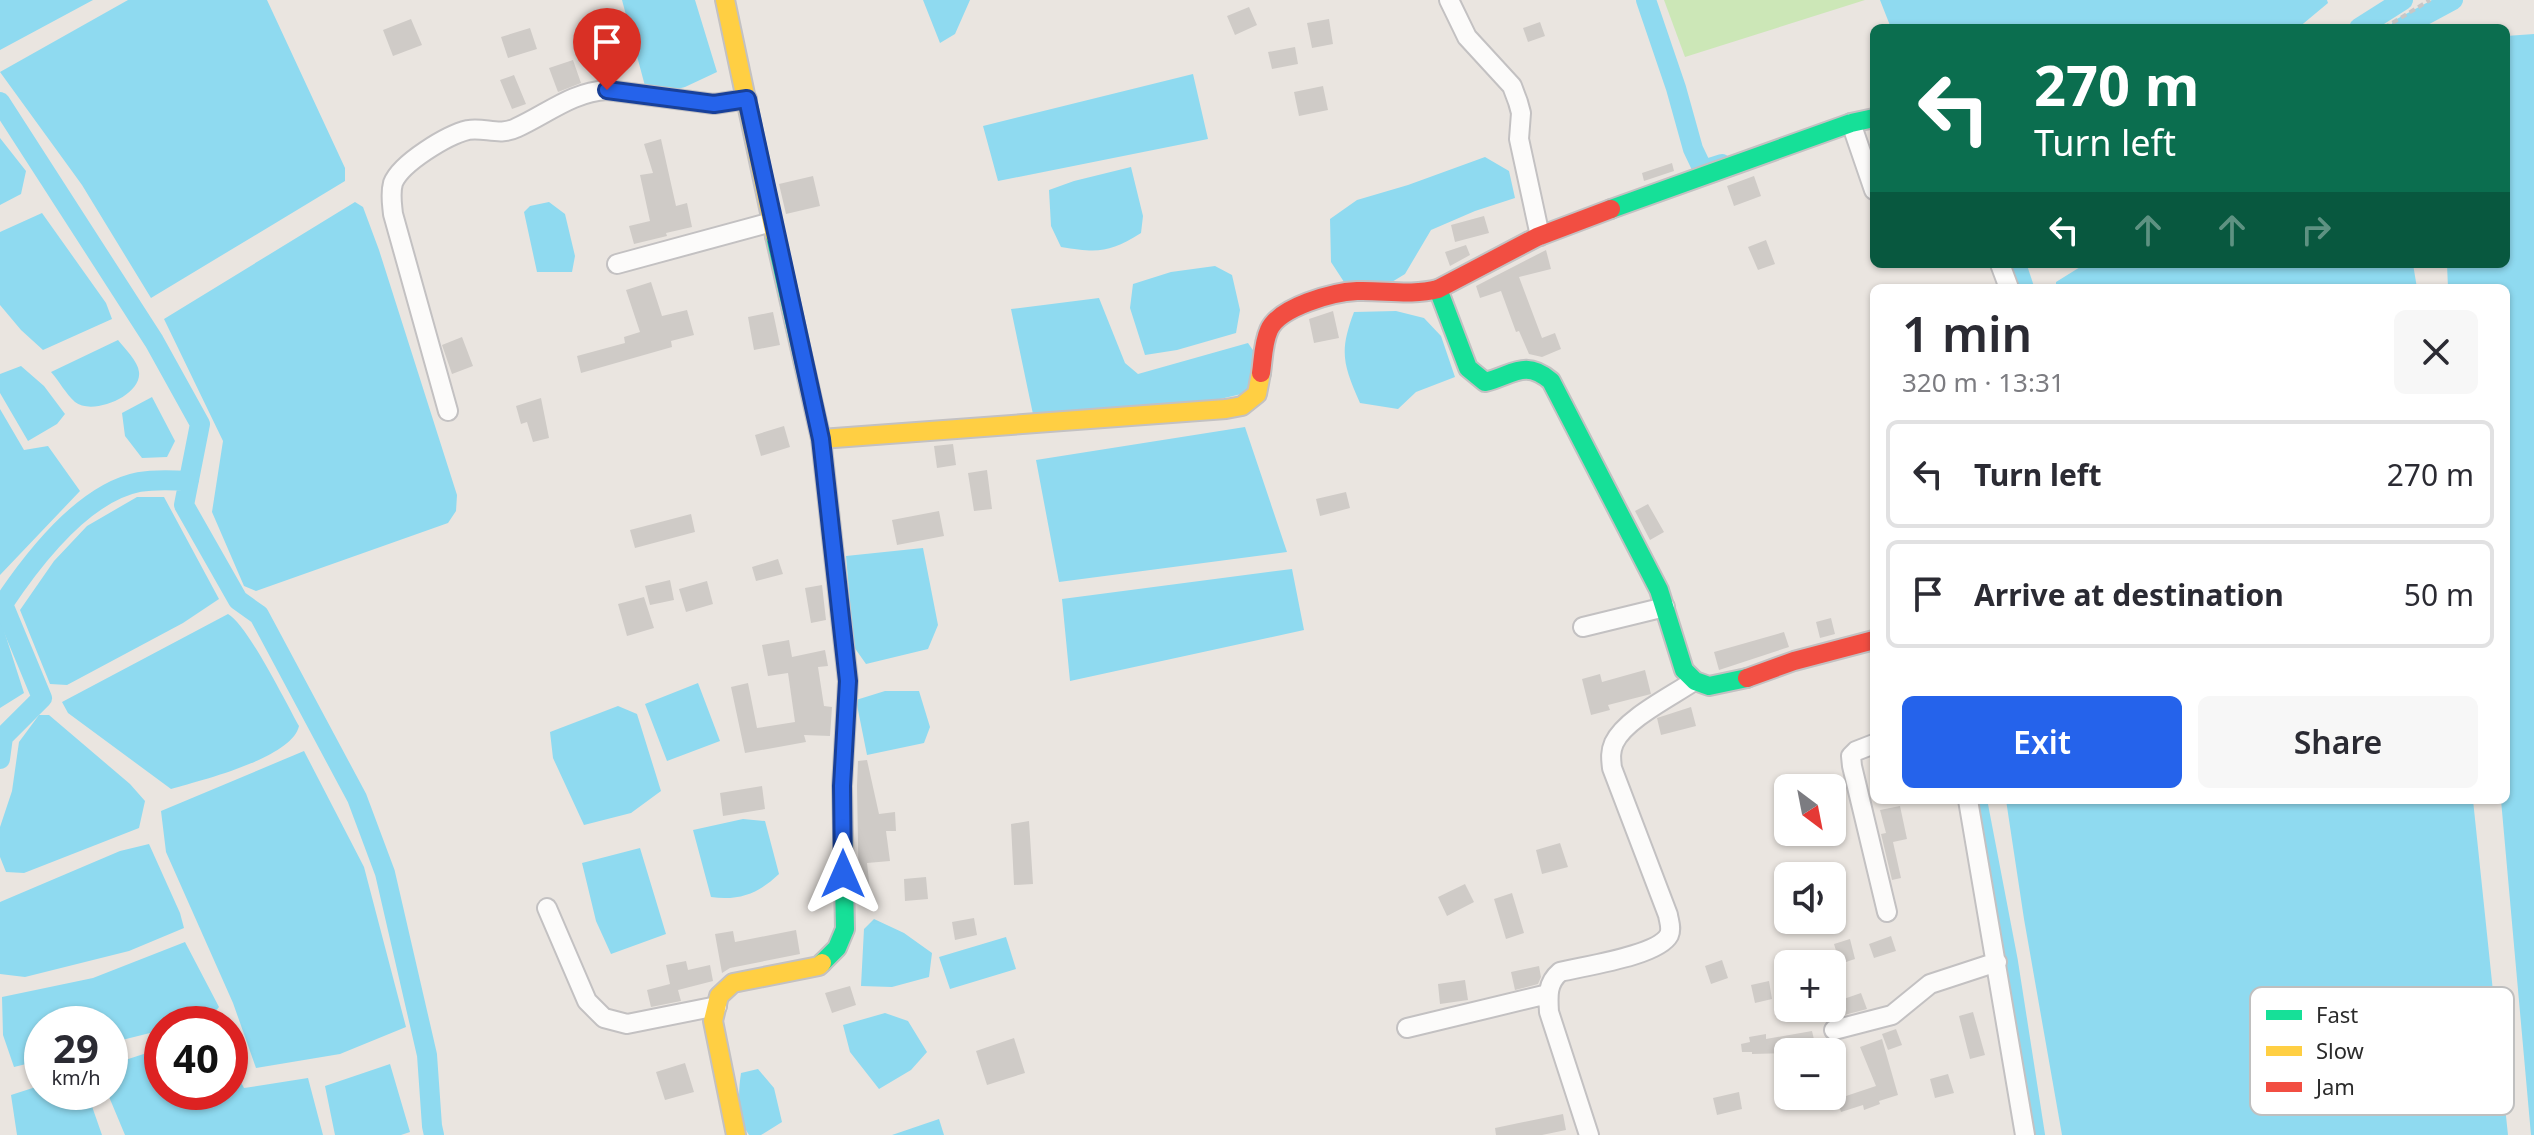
<!DOCTYPE html>
<meta charset="utf-8">
<style>
body{margin:0;font-family:"Noto Sans",sans-serif;background:#f7f7f7;color:#2b2b33;height:100vh;display:flex;flex-direction:column;font-size:30px;white-space:nowrap}
*{box-sizing:border-box;margin:0}
p{font-size:26px;color:#7c7c81}
.icon{flex:none;width:44px;height:44px;fill:none;stroke:currentColor;stroke-width:2;stroke-linecap:round;stroke-linejoin:round}
.map{position:relative;flex:1;overflow:hidden}
.side{position:absolute;left:1870px;top:284px;width:640px;height:520px;display:flex;flex-direction:column;background:#fff;border-radius:12px;box-shadow:0 2px 6px #0004}
.side>*{flex:none}
.guide{position:absolute;left:1870px;top:24px;width:640px;height:244px;border-radius:12px;box-shadow:0 2px 6px #0004;background:#0b6e4f;color:#fff;overflow:hidden}
.needle{width:52px;rotate:148deg}
.fabs{position:absolute;left:1774px;top:774px;display:grid;gap:16px}
.fabs a{display:grid;place-items:center;width:72px;height:72px;border-radius:12px;background:#fff;box-shadow:0 2px 6px #0004;font-size:40px}
.speed{position:absolute;left:24px;top:1006px;display:flex;gap:16px;font-size:40px;font-weight:700;text-align:center}
.speed>*{display:grid;place-content:center;width:104px;height:104px;border-radius:50%;background:#fff;box-shadow:0 2px 6px #0004;line-height:1}
.speed small{font-size:20px;font-weight:400}
.speed .limit{border:12px solid #d22;background:#fff;color:#111}
.pin{position:absolute;display:grid;place-items:center;width:68px;height:68px;color:#fff;margin:-82px -34px;border-radius:50% 50% 50% 0;rotate:-45deg;box-shadow:0 0 8px #0007}
.pin .icon{rotate:45deg}
.me{position:absolute;width:88px;margin:-44px;rotate:0deg;stroke-linejoin:round;filter:drop-shadow(0 0 6px #0008)}
.turn{display:flex;align-items:center;gap:28px;height:168px;padding:0 32px;font-size:36px}
.turn .icon{width:104px;height:104px;stroke-width:2.5}
.turn b{display:block;font-size:56px;line-height:68px}
.lanes{display:flex;align-items:center;height:76px;padding:0 32px;background:#0003;justify-content:center;gap:40px;direction:ltr}
.lanes .off{opacity:.35}
.round{display:grid;place-items:center;flex:none;width:84px;height:84px;border-radius:12px;background:#f7f7f7}
.headline{display:flex;align-items:center;justify-content:space-between;height:136px;padding:0 32px}
h1{font-size:48px;font-weight:600;line-height:60px}
.button{display:flex;gap:16px;margin-top:auto;padding:16px 32px}
.button a{flex:1;height:92px;border-radius:12px;background:#2563eb;color:#fff;font-size:32px;font-weight:600;line-height:92px;text-align:center}
.button a+a{background:#f7f7f7;color:#2b2b33}
ul{padding:0;list-style:none}
li{display:flex;align-items:center;gap:24px;height:108px;margin:0 16px 12px;padding:0 16px;border:4px solid #e1e1e2;border-radius:12px}
li div{flex:1}
li b{display:block;font-size:30px}
li em{font-style:normal}
.map>svg:first-child{display:block}
</style>
<div class="map">
<svg width="2534" height="1135" viewBox="0 0 2534 1135">
<rect width="100%" height="100%" fill="#eae5e0"/>
<!-- green -->
<path fill="#cce7b7" d="M1664 0H1865L1685 57Z"/>
<!-- water -->
<path fill="#8fdaf0" d="M0 0H93L0 50Z
M128 0H267L345 168V181L151 298 82 185 0 72Z
M622 0H695L717 72 685 87 666 92 645 86Z
M923 0H970L955 34 940 43Z
M1880 0H2327L2328 3 2298 28H1891Z
M2534 34V1135H2531L2501 800H2506V288H2448L2447 264H2506V36Z
M1193 74 1208 139 998 181 983 126Z
M0 138 26 171 21 194 0 205Z
M1485 157 1509 171 1515 198 1475 211 1431 230 1405 274 1382 288 1346 285 1331 262 1330 219 1357 200 1408 185Z
M1131 167 1143 216 1141 233C1109 253 1098 253 1061 247L1051 226 1049 190 1074 181Z
M355 202 363 207 379 250 457 495 456 511 448 523 256 591 244 586 212 512 223 441 164 319Z
M549 202 565 214 575 256 572 272H537L524 212 530 206Z
M42 213 106 303 112 319 43 350 21 330 0 305V232Z
M2085 264H2413L2417 288H2056V282Z
M1215 266 1232 275 1240 310 1236 333 1177 350 1145 355 1130 308 1133 284 1171 272Z
M1099 298 1125 363 1138 374 1248 343 1257 356 1254 391 1199 404 1034 419 1011 309Z
M1396 311 1424 318 1441 336 1455 377 1416 392 1398 409 1360 403C1343 364 1339 352 1354 312Z
M118 340C125 349 138 361 139 372 142 396 92 416 75 402 66 394 59 381 51 372Z
M21 366 44 386 65 414 57 424 28 441 0 393V374Z
M152 397 175 441 167 457 142 458 125 436 122 413Z
M0 409 24 450 48 446 80 491 0 575Z
M1245 427 1287 552 1059 582 1036 460Z
M137 497H164L219 599 183 623 67 685 50 684 20 610 54 561 87 526Z
M923 548 938 625 928 649 866 664 854 647 846 556Z
M1292 569 1304 630 1070 681 1062 599Z
M228 614C247 624 286 703 299 726 292 758 202 780 171 789L68 713 62 702Z
M0 618 24 693 0 708Z
M698 683 720 741 667 761 645 704Z
M885 691H919L930 727 924 743 867 755 856 700Z
M618 706 637 714 661 791 631 813 584 825 553 758 550 732Z
M39 715H49L130 784 145 801 139 828 24 873 6 872 0 857V827L12 791 19 742Z
M304 751 364 867 406 1027 340 1054 256 1068 233 1003 166 852 161 811Z
M2006 800H2473L2508 1135H2062L2024 919Z
M743 819 765 821 779 874C759 893 740 901 711 897L693 830Z
M149 844 180 913 184 928 129 951 25 977 0 974V902L120 851Z
M640 848 666 934 611 954 596 921 582 863Z
M874 919 904 933 932 953 929 977 892 987 861 986 864 929Z
M1006 937 1016 969 950 989 939 957Z
M185 942 219 1007C206 1024 182 1024 162 1024V1030L110 1043V1024H42V1060L14 1067 3 1035 2 997 93 978Z
M885 1013 908 1021 927 1052 911 1070 879 1089 850 1052 843 1025Z
M162 1048V1092H230V1061L244 1088 308 1078 323 1135H125L107 1092H110V1065Z
M390 1064 410 1132 401 1135H335L325 1086Z
M758 1069 774 1088 782 1122 761 1135H749C737 1117 738 1093 741 1073Z
M42 1085V1092H87L102 1135H17L11 1095Z
M939 1119 944 1135H892Z"/>
<g fill="none" stroke-linecap="round" stroke-linejoin="round">
<!-- canal -->
<path stroke="#8fdaf0" stroke-width="20" d="M1646 0 1676 88 1693 149 1703 170 1722 164
M2359 28 2403 0
M2401 28 2453 0
M0 102 154 341 200 424 184 505 238 600 259 615 357 798 385 873 427 1055 432 1126 434 1135
M2016 264 2024 288
M0 604H3L42 698 3 737 0 759
M3 604C33 559 83 493 139 482 156 479 173 480 189 481
M1977 800 2008 962 2035 1135"/>
</g>
<!-- building -->
<path fill="#cfcbc7" d="M1249 7 1257 25 1235 35 1227 16Z
M411 19 422 45 393 56 383 30Z
M1329 19 1333 44 1312 48 1307 23Z
M1540 22 1545 36 1528 42 1523 28Z
M530 28 537 49 508 58 501 37Z
M1295 47 1298 64 1272 69 1268 52Z
M573 60 581 83 558 92 549 68Z
M514 75 526 104 512 109 500 80Z
M1323 86 1328 110 1299 116 1294 92Z
M661 139 676 206 687 203 692 227 666 233 667 236 634 244 629 226 650 221 640 175 653 173 644 144Z
M1672 163 1674 171 1644 181 1642 173Z
M813 176 820 206 786 214 779 184Z
M1754 176 1761 196 1734 206 1727 186Z
M1484 216 1489 233 1455 242 1451 225Z
M1766 240 1775 264 1758 270 1748 247Z
M1466 245 1470 255 1450 266 1445 252Z
M1546 250 1551 269 1519 277 1542 338 1555 333 1561 349 1542 357 1529 354 1519 331 1516 332 1501 291 1480 298 1476 286Z
M651 282 662 316 687 310 694 335 671 341 672 347 581 373 577 356 625 343 624 337 640 332 626 290Z
M1333 311 1339 338 1314 343 1309 319Z
M773 312 780 345 754 350 748 317Z
M462 337 473 366 452 374 442 345Z
M541 398 549 438 533 442 527 422 521 424 516 406Z
M784 426 790 447 761 456 755 435Z
M953 444 956 465 937 468 934 446Z
M987 470 992 509 974 511 968 473Z
M1346 492 1350 508 1320 516 1316 499Z
M1648 504 1664 532 1650 540 1635 511Z
M939 511 944 536 897 545 892 520Z
M691 514 695 532 635 548 630 530Z
M778 559 783 574 756 581 752 567Z
M670 580 674 600 650 605 645 586Z
M707 581 713 604 686 612 679 589Z
M822 585 826 620 811 623 805 588Z
M644 597 654 628 627 636 618 604Z
M1831 618 1835 634 1820 638 1816 622Z
M1784 632 1789 647 1719 670 1714 652Z
M789 640 792 657 825 650 828 666 818 667 824 706 832 707 830 736 804 735 806 742 745 753 731 687 748 683 757 728 795 722 788 673 768 676 762 645Z
M1645 670 1651 694 1608 705 1610 710 1591 715 1582 679 1600 674 1602 682Z
M1691 707 1696 726 1661 735 1657 718Z
M867 760 879 814 895 812 896 831H886L890 861 867 863 871 899 859 900 857 786 858 761Z
M762 786 765 809 723 816 720 793Z
M1900 806 1907 839 1893 842 1901 878 1892 880 1881 834 1886 833 1880 810Z
M1029 821 1033 884 1014 885 1011 824Z
M1560 843 1568 867 1542 874 1536 850Z
M926 877 928 899 905 901 904 879Z
M1465 884 1474 902 1447 916 1438 897Z
M1512 893 1524 933 1506 939 1494 899Z
M974 918 977 935 955 940 952 922Z
M796 930 800 954 730 968 722 973 715 934 733 931 735 942Z
M1891 936 1896 951 1874 958 1869 944Z
M1850 939 1855 959 1840 964 1834 944Z
M1722 960 1728 978 1711 984 1705 966Z
M686 961 688 970 710 965 713 981 678 990 681 1001 651 1007 647 990 670 984 666 965Z
M1539 966 1541 977 1538 984 1515 990 1511 972Z
M1465 980 1468 1000 1440 1004 1438 984Z
M1769 981 1772 999 1755 1003 1751 985Z
M850 986 856 1005 832 1013 825 993Z
M1861 993 1867 1009 1837 1017 1832 1003Z
M1973 1012 1985 1055 1970 1059 1959 1016Z
M1896 1029 1902 1045 1888 1050 1882 1034Z
M1812 1031 1817 1052 1752 1054V1052H1742L1741 1044 1750 1042 1749 1037 1766 1034V1039Z
M1014 1038 1025 1073 987 1085 976 1051Z
M1882 1039 1898 1095 1879 1101 1880 1104 1864 1110 1863 1105 1841 1112 1837 1099 1876 1086 1860 1047Z
M685 1063 694 1092 665 1100 656 1072Z
M1948 1074 1954 1093 1935 1098 1930 1079Z
M1739 1092 1742 1109 1717 1115 1713 1098Z
M1563 1114 1566 1130 1542 1135H1496L1495 1128Z"/>
<g fill="none" stroke-linecap="round" stroke-linejoin="round">
<!-- street casing -->
<g stroke="#c3c1c2" stroke-width="22">
<path id="street" d="M1449 0 1467 37 1512 86 1518 102 1521 113 1519 139 1540 236
M1851 123 1874 190
M617 264 772 222
M2000 264 2009 288
M448 411 393 214C392 203 390 194 393 183 401 163 447 135 468 130 484 127 500 136 516 128 547 114 572 92 607 90L714 104 747 99
M1583 627 1665 607
M1874 744 1856 751 1851 756 1852 766 1887 912
M1968 800 2025 1135
M547 908 587 1001 604 1018 627 1024 717 1006
M1407 1028 1548 994
M1834 1030 1892 1015 1930 984 1997 962
M1589 1135 1549 1012C1548 996 1547 983 1560 972 1583 966 1658 956 1669 935 1672 928 1669 922 1668 915L1612 768C1611 759 1610 752 1614 743 1625 719 1672 696 1694 681"/>
</g>
<!-- fast casing -->
<g stroke="#c3c1c2" stroke-width="22">
<path id="fast" d="M1611 209 1851 123 1874 118
M775 236 821 439 848 681 842 786 845 929 837 948 822 963
M1438 289 1468 368 1485 382C1513 375 1525 359 1551 381L1659 590 1684 670 1695 681 1709 686 1747 678"/>
</g>
<!-- slow casing -->
<g stroke="#c3c1c2" stroke-width="22">
<path id="slow" d="M725 0 775 236
M821 439 1226 409 1242 406 1257 394 1261 373
M736 1135 713 1021 719 996 733 983 819 966 822 963"/>
</g>
<!-- jam casing -->
<g stroke="#c3c1c2" stroke-width="22">
<path id="jam" d="M1261 373C1263 360 1263 343 1269 330 1279 307 1333 292 1357 291 1384 290 1411 296 1438 289L1537 237 1611 209
M1747 678 1794 661 1874 640"/>
</g>
<!-- path -->
<path stroke="#c8c7c7" stroke-width="4" stroke-dasharray="6 4" stroke-linecap="butt" d="M2384 28 2430 0"/>
<!-- street -->
<use href="#street" stroke="#fcfbfa" stroke-width="18"/>
<!-- fast -->
<use href="#fast" stroke="#16e098" stroke-width="18"/>
<!-- slow -->
<use href="#slow" stroke="#ffcf43" stroke-width="18"/>
<!-- jam -->
<use href="#jam" stroke="#f24e42" stroke-width="18"/>
</g>
<g fill="none" stroke-linecap="round" stroke-linejoin="round">
<!-- route casing -->
<g stroke="#184099" stroke-width="20">
<path id="route" d="M607 90 714 104 747 99 821 439 848 681 842 786 843 874"/>
</g>
<!-- route -->
<use href="#route" stroke="#2563eb" stroke-width="14"/>
</g>
<!-- legend -->
<rect x="2250" y="987" width="264" height="128" rx="12" fill="#fff" stroke="#bfbfbf" stroke-width="2"/>
<rect x="2266" y="1010" width="36" height="10" fill="#16e098"/>
<rect x="2266" y="1046" width="36" height="10" fill="#ffcf43"/>
<rect x="2266" y="1082" width="36" height="10" fill="#f24e42"/>
<g font-size="22" fill="#2b2b2b">
<text x="2316" y="1023">Fast</text>
<text x="2316" y="1059">Slow</text>
<text x="2316" y="1095">Jam</text>
</g>
</svg>
<div class="fabs">
<a><svg class="needle" viewBox="-14 -14 28 28"><path d="M0-13l5 13h-10z" fill="#e53935"/><path d="M0 13l5-13h-10z" fill="#7c7c81"/></svg></a>
<a><svg class="icon" aria-label="sound" viewBox="0 0 24 24"><path d="M4 9h4l5-4v14l-5-4H4zM17 9q2 3 0 6"/></svg></a>
<a>+</a>
<a>−</a>
</div>
<div class="speed"><div>29<small>km/h</small></div><div class="limit">40</div></div>
<div class="pin" style="left:607px;top:90px;background:#d93025"><svg class="icon" aria-label="arrive" viewBox="0 0 24 24"><path d="M6 21V4h12l-3 4 3 4H6"/></svg></div>
<svg class="me" style="left:843px;top:874px" viewBox="-20 -20 40 40"><path d="M0-17L14 15 0 8-14 15z" fill="#2563eb" stroke="#fff" stroke-width="4"/></svg>
<div class="guide">
<div class="turn"><svg class="icon" aria-label="left" viewBox="0 0 24 24"><path d="M17 20v-9H6M10 6l-5 5 5 5"/></svg><div><b>270 m</b>Turn left</div></div>
<div class="lanes"><svg class="icon" aria-label="left" viewBox="0 0 24 24"><path d="M17 20v-9H6M10 6l-5 5 5 5"/></svg><svg class="icon off" aria-label="ahead" viewBox="0 0 24 24"><path d="M12 20V5M6 11l6-6 6 6"/></svg><svg class="icon off" aria-label="ahead" viewBox="0 0 24 24"><path d="M12 20V5M6 11l6-6 6 6"/></svg><svg class="icon off" aria-label="right" viewBox="0 0 24 24"><path d="M7 20v-9h11M14 6l5 5-5 5"/></svg></div>
</div>
<section class="side">
<div class="headline"><div><h1>1 min</h1><p>320 m · 13:31</p></div><a class="round"><svg class="icon" aria-label="close" viewBox="0 0 24 24"><path d="M6 6l12 12M18 6L6 18"/></svg></a></div>
<ul>
<li><svg class="icon" aria-label="left" viewBox="0 0 24 24"><path d="M17 20v-9H6M10 6l-5 5 5 5"/></svg><div><b>Turn left</b></div><em>270 m</em></li>
<li><svg class="icon" aria-label="arrive" viewBox="0 0 24 24"><path d="M6 21V4h12l-3 4 3 4H6"/></svg><div><b>Arrive at destination</b></div><em>50 m</em></li>
</ul>
<div class="button"><a>Exit</a><a>Share</a></div>
</section>
</div>
